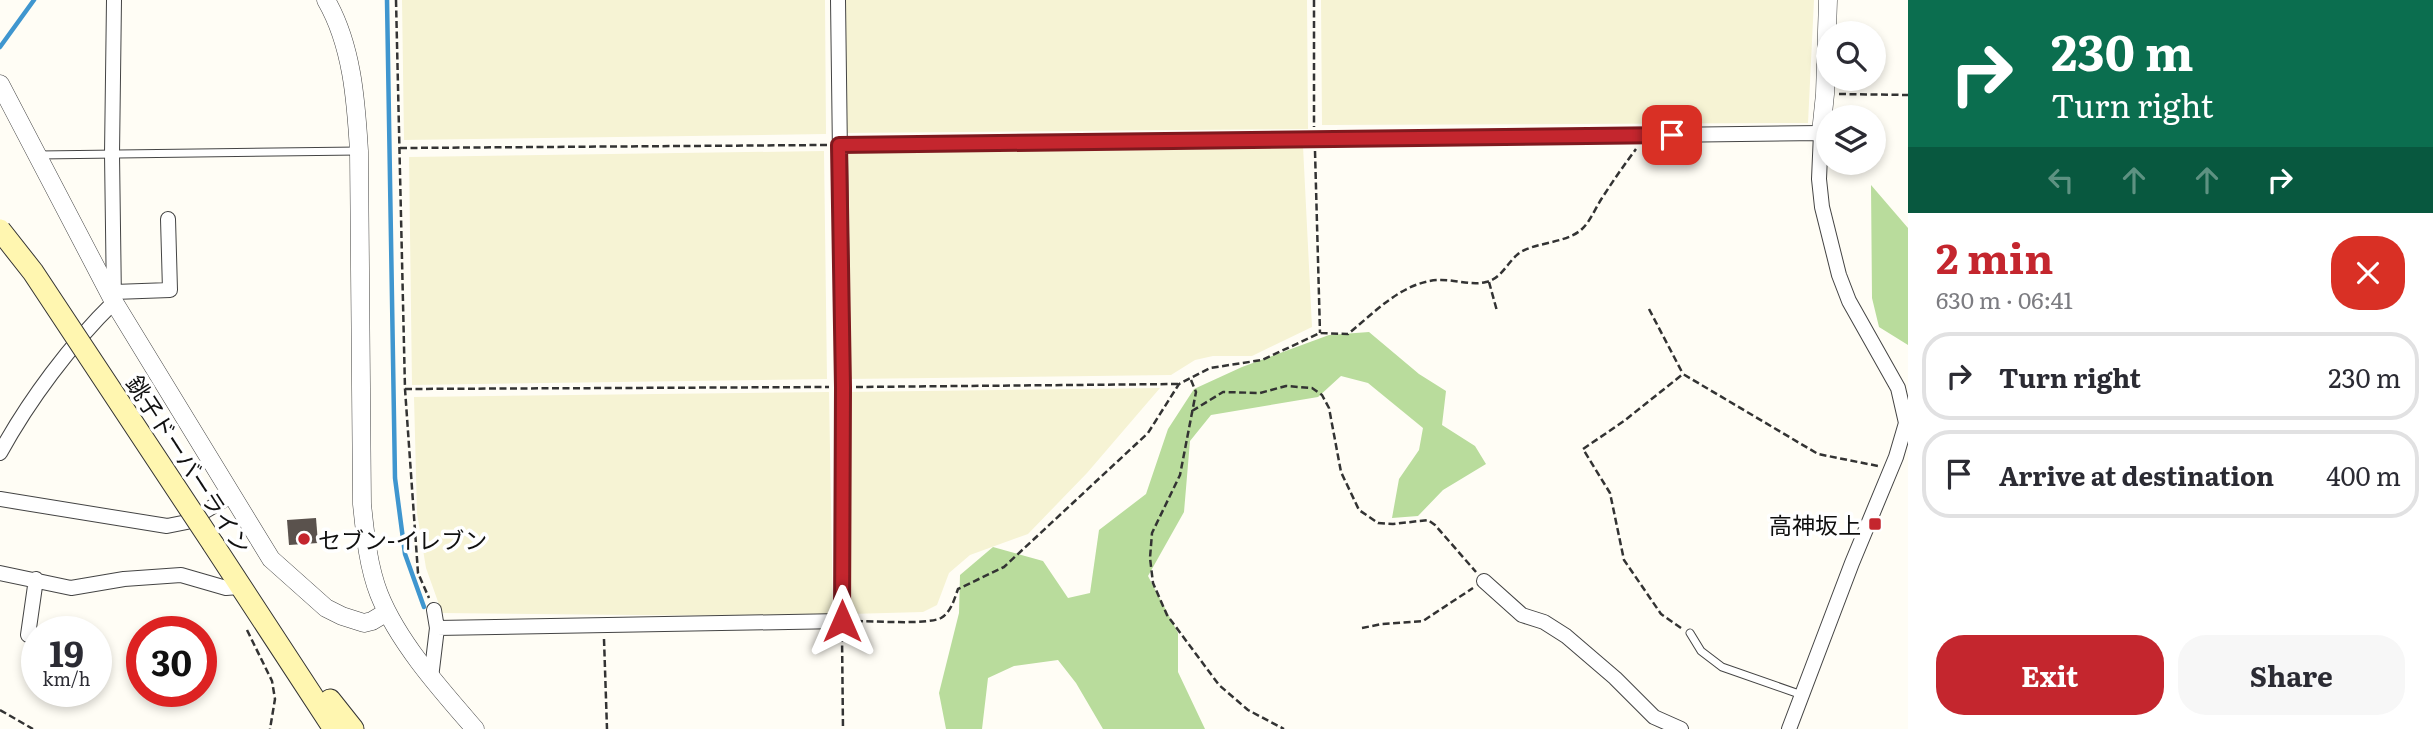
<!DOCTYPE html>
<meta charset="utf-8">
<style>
body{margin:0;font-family:Literata,"Noto Sans JP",serif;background:#f7f7f7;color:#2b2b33;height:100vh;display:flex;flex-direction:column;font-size:26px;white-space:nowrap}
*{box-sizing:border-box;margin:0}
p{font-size:23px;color:#7c7c81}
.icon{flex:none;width:38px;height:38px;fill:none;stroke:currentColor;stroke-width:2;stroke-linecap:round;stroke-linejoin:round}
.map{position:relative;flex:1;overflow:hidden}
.sheet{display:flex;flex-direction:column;background:#fff;width:525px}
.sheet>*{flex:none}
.hud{background:#0b6e4f;color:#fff;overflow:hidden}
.fabs{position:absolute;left:1816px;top:21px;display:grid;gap:14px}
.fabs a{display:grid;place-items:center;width:70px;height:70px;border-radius:50%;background:#fff;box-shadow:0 4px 10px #0003;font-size:35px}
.speed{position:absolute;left:21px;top:616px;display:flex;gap:14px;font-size:35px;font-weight:700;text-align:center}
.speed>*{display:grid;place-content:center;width:91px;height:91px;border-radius:50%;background:#fff;box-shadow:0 4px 10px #0003;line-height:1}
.speed small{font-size:18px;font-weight:400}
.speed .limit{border:10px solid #d22;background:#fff;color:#111}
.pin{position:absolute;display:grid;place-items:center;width:60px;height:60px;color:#fff;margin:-30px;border-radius:14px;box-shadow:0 4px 10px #0006}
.me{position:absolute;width:77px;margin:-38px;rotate:0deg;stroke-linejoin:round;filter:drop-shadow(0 0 5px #0008)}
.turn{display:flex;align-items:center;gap:24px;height:147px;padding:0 28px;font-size:32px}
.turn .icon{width:91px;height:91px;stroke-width:2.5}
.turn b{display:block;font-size:49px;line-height:60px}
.lanes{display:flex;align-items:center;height:66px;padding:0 28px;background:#0003;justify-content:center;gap:35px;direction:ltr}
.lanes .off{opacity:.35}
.round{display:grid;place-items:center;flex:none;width:74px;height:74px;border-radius:28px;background:#f7f7f7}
.headline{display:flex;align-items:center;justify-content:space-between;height:119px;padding:0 28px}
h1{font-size:42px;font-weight:700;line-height:52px;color:#c4262e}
.button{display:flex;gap:14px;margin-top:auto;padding:14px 28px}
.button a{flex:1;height:80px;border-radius:28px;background:#c4262e;color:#fff;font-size:28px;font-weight:700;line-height:80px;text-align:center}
.button a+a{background:#f7f7f7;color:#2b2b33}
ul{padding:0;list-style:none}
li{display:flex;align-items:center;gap:21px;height:88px;margin:0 14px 10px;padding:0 14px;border:4px solid #e1e1e2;border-radius:28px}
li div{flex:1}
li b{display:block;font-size:26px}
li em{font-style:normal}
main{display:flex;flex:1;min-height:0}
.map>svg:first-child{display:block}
</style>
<main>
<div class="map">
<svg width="1908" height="729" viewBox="0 0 1908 729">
<rect width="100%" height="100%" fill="#fffdf5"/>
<!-- farmland -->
<path fill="#f6f3d4" d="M402 0H825L826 134 404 140Z
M842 0H1307L1308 129 843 133Z
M1321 0H1814L1808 123 1322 125Z
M1303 146 1312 327 1252 356H1213L1195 360 1171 375 846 379 841 150Z
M824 151 827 379 412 385 409 157Z
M1160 388 1087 473 1028 534 970 555 949 573 937 605 923 612 850 614 846 392Z
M829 392 833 617 442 613 426 568 417 513 414 397Z"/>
<!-- forest -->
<path fill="#b9dc9c" d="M1871 185 1908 228V345L1879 327 1872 298Z
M1369 332 1419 374 1446 391 1442 425 1475 446 1486 464 1443 490 1418 516 1392 518 1399 479 1419 450 1423 428 1368 383 1341 376 1318 397 1211 415 1190 441 1184 512 1148 576 1178 633V672L1205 729H1103L1076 683 1058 660 1014 666 988 678 982 729H946L939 693 959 613 960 575 993 547 1043 561 1068 598 1090 593 1099 530 1146 494 1168 429 1194 389 1242 367 1329 335Z"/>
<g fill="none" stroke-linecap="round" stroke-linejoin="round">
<!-- stream -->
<path stroke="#3f96cf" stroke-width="4.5" d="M387 0 395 478 405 554 424 607
M0 47 34 0"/>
</g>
<!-- building -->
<path fill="#5a524d" d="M316 518 318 543 289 545 287 520Z"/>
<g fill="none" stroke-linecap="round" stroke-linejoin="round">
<!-- service casing -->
<g stroke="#444" stroke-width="9">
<path id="service" d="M39 155 359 151
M1690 633 1701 651 1722 667 1802 695"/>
</g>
<!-- minor casing -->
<g stroke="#444" stroke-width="16">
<path id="minor" d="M839 145 1821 133 1819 179 1822 207 1839 275 1849 301 1898 388 1906 423 1896 457 1852 563 1789 729
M114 292 170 290 168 219
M0 453C29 400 71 344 114 302L112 154 114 0
M0 499 167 526 187 522 232 495
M0 573 71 588 124 579 181 575 226 588 239 587
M1484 581 1522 615 1544 622 1566 636 1615 678 1654 717 1681 729
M437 628 842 621 843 387 838 0
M28 635 36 579
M431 678 437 628 434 610"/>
</g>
<!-- tertiary casing -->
<g stroke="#444" stroke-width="19">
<path id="tertiary" d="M326 0C352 45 356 100 359 151L362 504C365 533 368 566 379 594 398 642 441 690 475 729
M0 84 114 302 271 559 326 608 342 616 364 623 372 621 387 612
M1821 133 1825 94 1828 0"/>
</g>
<!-- secondary casing -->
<g stroke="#333" stroke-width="23">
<path id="secondary" d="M213 544 334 729
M330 700 353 729"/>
</g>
<!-- path -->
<path stroke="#333" stroke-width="2.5" stroke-dasharray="7 3.5" stroke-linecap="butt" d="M396 0 405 389 418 573 429 598
M1314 0V127
M1839 94 1908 95
M400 148 827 145
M1315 151 1320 333
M1489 282 1497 311
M1649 309 1683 374
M1191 380 1196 392 1180 475 1152 533 1150 558 1153 583 1167 615 1219 685 1248 710 1284 729
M856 387 1179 384
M405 389 829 387
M1192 411 1223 392 1260 393 1286 386 1312 388 1322 395 1329 408 1341 472 1359 510 1378 523 1393 524 1428 520 1435 525 1476 572
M856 621C873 621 927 625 941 618 951 612 954 600 958 589L1004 567 1148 433 1179 384 1210 368 1262 360 1320 333 1348 334C1374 313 1402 282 1438 280 1454 279 1471 286 1486 282 1501 279 1507 263 1518 254 1533 242 1566 244 1582 229 1590 222 1596 207 1602 198 1613 181 1624 165 1636 149
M1362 628 1382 624 1423 621 1473 588
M1681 628 1661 614 1624 560 1610 493 1583 449 1624 421 1683 374 1818 454 1878 466
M247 630 272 681 275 699 270 729
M842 635 843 729
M604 639 607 729
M0 710 33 729"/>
<!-- service -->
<use href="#service" stroke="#fff" stroke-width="7"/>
<!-- minor -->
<use href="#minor" stroke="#fff" stroke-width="14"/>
<!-- tertiary -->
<use href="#tertiary" stroke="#fff" stroke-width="18"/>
<!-- secondary -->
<use href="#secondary" stroke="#fff6b0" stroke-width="21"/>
<!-- secondary-bridge casing -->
<g stroke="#333" stroke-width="23" stroke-linecap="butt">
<path id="secondary-bridge" d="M0 230 33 272 213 544"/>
</g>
<!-- secondary-bridge -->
<use href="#secondary-bridge" stroke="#fff6b0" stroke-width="21"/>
</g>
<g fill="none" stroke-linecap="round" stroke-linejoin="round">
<!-- route casing -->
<g stroke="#7f191e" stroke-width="18">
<path id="route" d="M842 621 843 387 839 145 1672 135"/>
</g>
<!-- route -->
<use href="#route" stroke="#c4262e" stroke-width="12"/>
</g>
<!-- markers -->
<g fill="#c4262e" stroke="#fff" stroke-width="2.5">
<rect x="1868" y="517" width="14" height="14" rx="3.5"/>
<circle cx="304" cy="539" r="7"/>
</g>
<g text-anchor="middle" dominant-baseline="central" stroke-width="7" stroke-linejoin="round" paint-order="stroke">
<!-- street labels -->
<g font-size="23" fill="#111" stroke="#fff">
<text transform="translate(190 464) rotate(57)">銚子ドーバーライン</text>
</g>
<!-- poi labels -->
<g font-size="23" fill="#111" stroke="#fff" text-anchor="end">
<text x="1861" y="524">高神坂上</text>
<text x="318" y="539" text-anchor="start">セブン-イレブン</text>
</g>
</g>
</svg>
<div class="fabs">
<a><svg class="icon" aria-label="search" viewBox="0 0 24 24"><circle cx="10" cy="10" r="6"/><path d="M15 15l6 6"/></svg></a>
<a><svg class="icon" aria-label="layers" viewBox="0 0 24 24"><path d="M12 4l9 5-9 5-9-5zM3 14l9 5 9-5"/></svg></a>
</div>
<div class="speed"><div>19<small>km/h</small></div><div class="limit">30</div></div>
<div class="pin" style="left:1672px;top:135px;background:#d93025"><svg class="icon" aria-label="arrive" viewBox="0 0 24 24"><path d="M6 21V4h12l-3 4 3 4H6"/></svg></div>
<svg class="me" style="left:842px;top:621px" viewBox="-20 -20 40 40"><path d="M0-17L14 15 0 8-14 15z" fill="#c4262e" stroke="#fff" stroke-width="4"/></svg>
</div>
<section class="sheet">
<div class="hud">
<div class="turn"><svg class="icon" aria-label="right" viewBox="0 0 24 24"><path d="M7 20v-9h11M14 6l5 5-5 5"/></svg><div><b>230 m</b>Turn right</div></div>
<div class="lanes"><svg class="icon off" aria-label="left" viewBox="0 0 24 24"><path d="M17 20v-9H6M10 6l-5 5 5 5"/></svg><svg class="icon off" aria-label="ahead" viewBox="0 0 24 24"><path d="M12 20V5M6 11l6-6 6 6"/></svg><svg class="icon off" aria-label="ahead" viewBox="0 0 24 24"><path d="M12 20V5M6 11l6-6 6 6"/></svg><svg class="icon" aria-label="right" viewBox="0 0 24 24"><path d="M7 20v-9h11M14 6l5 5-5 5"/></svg></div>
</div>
<div class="headline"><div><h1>2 min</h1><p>630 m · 06:41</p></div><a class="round" style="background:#d93025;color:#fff"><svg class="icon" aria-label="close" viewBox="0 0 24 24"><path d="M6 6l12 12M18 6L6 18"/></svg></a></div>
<ul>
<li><svg class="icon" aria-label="right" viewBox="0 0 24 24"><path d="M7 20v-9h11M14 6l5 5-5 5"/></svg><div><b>Turn right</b></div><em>230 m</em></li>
<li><svg class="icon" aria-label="arrive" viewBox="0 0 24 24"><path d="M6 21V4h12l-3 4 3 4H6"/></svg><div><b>Arrive at destination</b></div><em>400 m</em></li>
</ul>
<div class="button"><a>Exit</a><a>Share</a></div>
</section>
</main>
